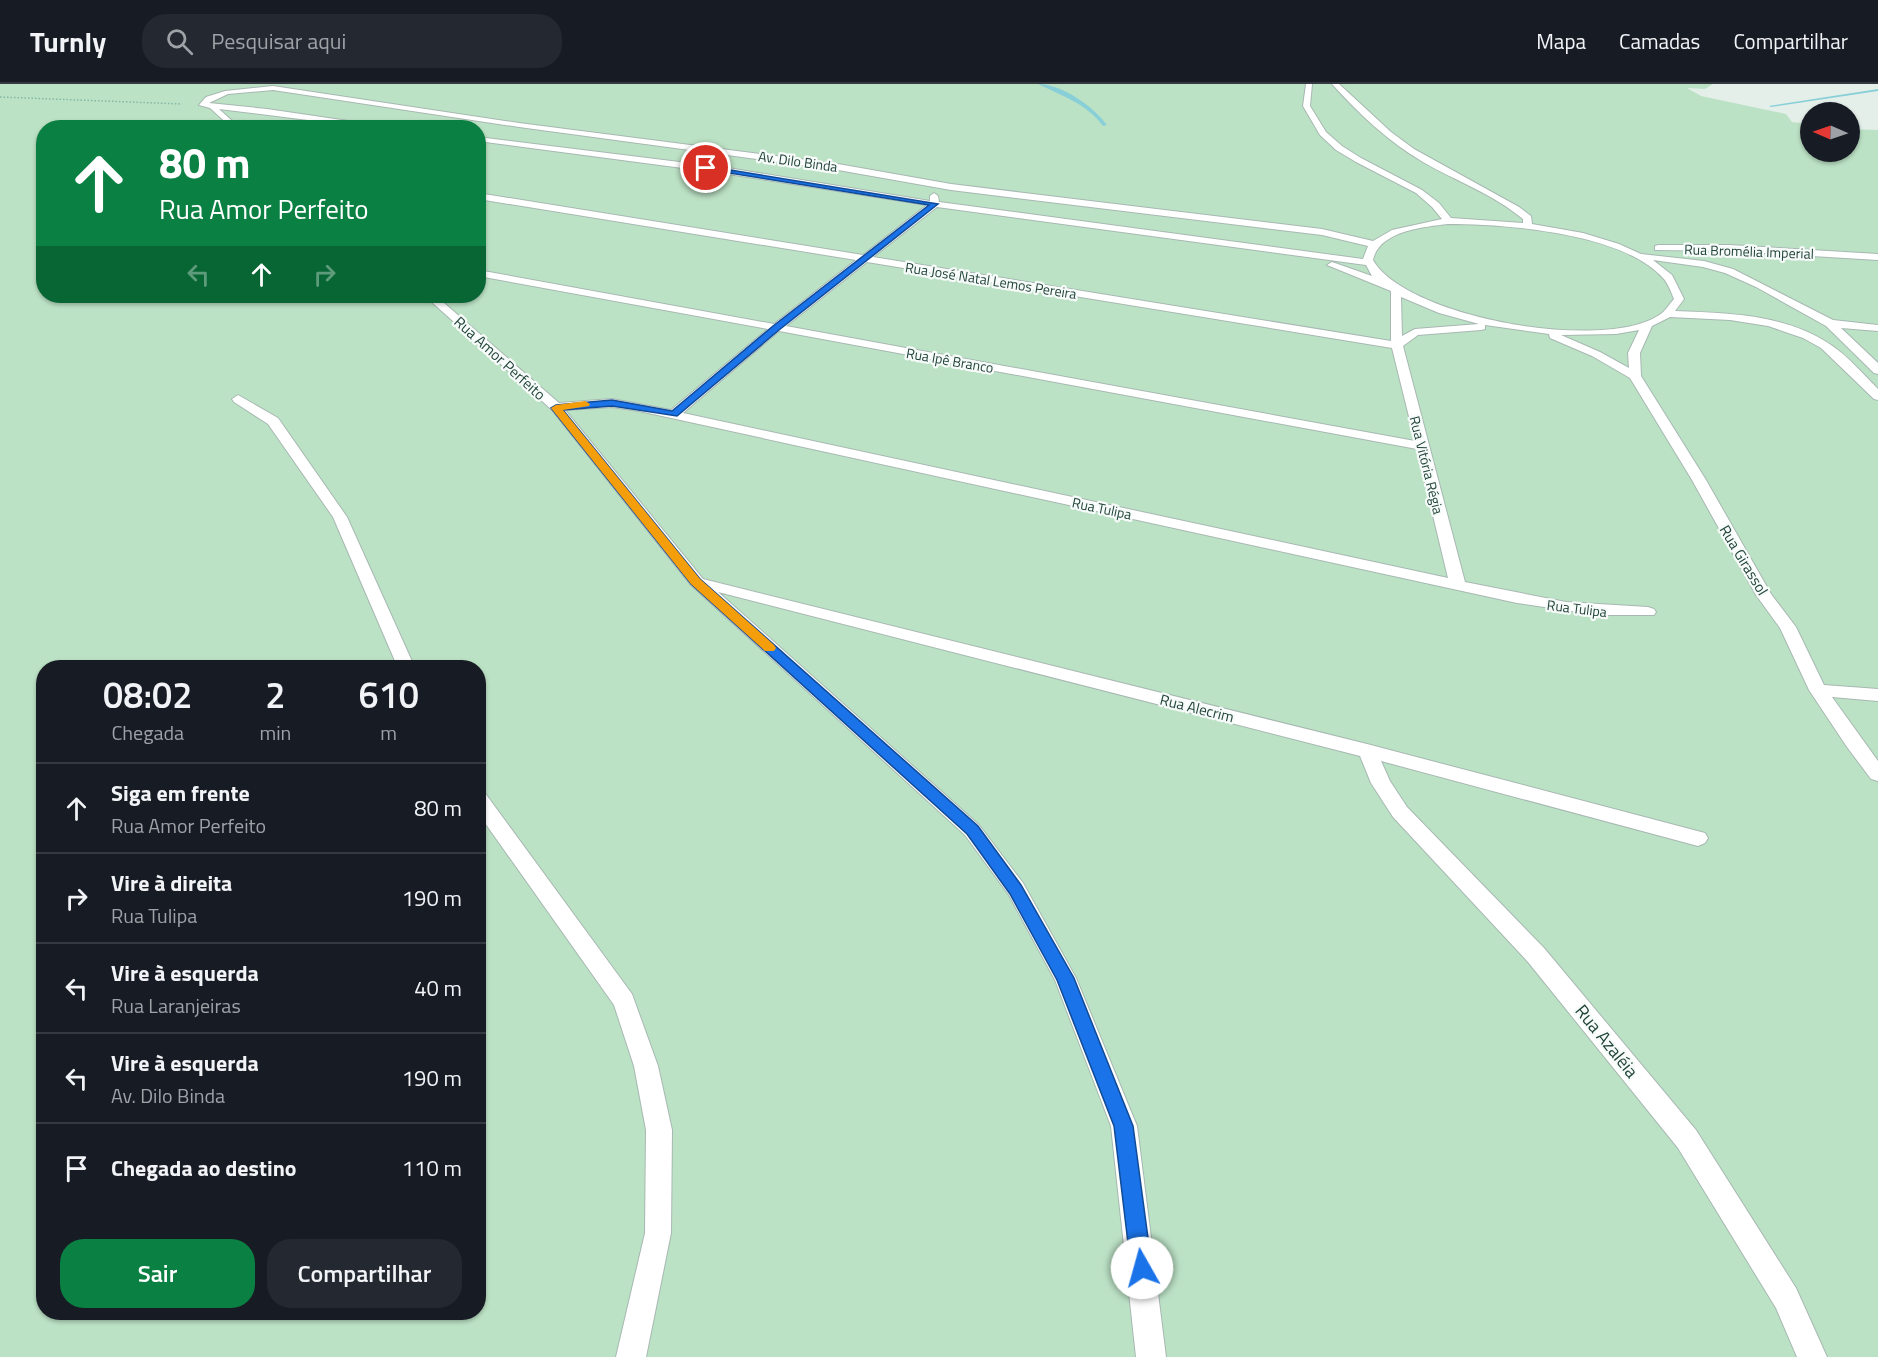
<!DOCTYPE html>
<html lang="pt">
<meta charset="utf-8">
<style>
body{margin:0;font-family:"Titillium Web",sans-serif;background:#242831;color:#f1f3f6;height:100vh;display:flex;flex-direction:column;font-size:22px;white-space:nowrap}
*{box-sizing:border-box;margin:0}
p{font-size:20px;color:#9ea1a6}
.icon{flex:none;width:33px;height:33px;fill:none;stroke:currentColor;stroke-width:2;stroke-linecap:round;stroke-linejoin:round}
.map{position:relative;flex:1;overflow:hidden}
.sheet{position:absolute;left:36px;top:576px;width:450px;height:660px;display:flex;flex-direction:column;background:#171b24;border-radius:24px;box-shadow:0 2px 4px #0004}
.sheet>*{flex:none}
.top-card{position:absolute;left:36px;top:36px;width:450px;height:183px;border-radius:24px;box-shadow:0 2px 4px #0004;background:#0b8043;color:#fff;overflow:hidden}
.needle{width:39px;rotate:272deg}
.controls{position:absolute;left:1800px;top:18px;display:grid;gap:12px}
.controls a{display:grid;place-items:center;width:60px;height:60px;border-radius:50%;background:#171b24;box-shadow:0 2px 4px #0004;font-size:30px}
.pin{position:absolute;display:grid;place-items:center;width:51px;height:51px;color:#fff;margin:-26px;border:3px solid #fff;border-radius:50%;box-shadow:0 2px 6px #0007}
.me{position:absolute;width:66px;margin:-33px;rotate:353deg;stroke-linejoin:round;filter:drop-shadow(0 0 4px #0008)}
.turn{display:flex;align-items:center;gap:21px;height:126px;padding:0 24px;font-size:27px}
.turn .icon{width:78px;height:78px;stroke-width:2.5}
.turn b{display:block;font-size:42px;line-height:51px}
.lanes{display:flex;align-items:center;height:57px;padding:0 24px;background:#0003;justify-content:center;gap:30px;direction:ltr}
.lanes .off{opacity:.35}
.eta{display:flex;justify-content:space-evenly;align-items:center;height:102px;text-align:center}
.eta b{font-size:36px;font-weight:600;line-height:42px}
.action{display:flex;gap:12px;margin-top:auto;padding:12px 24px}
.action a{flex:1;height:69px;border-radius:24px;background:#0b8043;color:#fff;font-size:24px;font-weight:600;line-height:69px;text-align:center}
.action a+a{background:#242831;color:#f1f3f6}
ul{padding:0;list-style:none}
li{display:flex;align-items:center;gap:18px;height:90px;padding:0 24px;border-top:2px solid #363941}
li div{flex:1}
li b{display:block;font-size:22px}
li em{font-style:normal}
header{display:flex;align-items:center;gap:36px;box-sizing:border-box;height:84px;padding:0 30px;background:#171b24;border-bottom:2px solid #363941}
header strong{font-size:28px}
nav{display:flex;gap:33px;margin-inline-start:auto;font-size:21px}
.search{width:420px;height:54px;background:#242831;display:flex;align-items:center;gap:15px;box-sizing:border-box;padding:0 21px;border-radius:24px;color:#9ea1a6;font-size:22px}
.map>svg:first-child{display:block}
</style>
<header>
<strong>Turnly</strong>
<div class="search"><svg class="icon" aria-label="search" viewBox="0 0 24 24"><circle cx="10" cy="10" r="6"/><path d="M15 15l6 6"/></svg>Pesquisar aqui</div>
<nav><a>Mapa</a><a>Camadas</a><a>Compartilhar</a></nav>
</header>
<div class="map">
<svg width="1878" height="1273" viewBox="0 0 1878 1273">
<rect width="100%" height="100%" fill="#e5efea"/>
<!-- green -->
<path fill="#bce2c5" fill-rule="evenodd" d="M0 0H1713L1705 5 1687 4 1701 12 1786 30 1792 38 1810 40V68H1850V45L1878 46V1273H0ZM44 44H478V212H44ZM44 584H478V1228H44Z"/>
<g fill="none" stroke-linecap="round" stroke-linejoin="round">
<!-- stream -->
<path fill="#89cfd8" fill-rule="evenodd" d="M1038 0C1062 0 1093 22 1107 41L1103 42C1086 19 1062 12 1038 0Z
M1878 5V7L1771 23 1769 22Z"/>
<!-- minor casing -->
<g stroke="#a7b8b2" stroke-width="2">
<path id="minor" d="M1306 0H1312L1310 22 1326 48 1342 62 1361 74 1422 106 1439 119 1451 134 1523 139V135C1493 110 1456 97 1423 78 1389 58 1358 29 1332 0H1339L1391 48 1414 65 1519 123 1531 132 1532 140 1583 149 1619 160 1641 170 1704 177 1733 185 1833 236 1878 241V247L1841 244 1878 279V290L1874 289 1826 242 1756 203 1725 189 1703 183 1653 176 1672 191 1684 215 1675 227C1728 229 1786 230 1831 261 1849 273 1863 290 1878 305V316L1874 315 1821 264 1803 254 1768 242 1730 236 1670 233 1652 242 1640 269 1641 292 1706 396 1771 510 1796 543 1824 601 1878 605V617L1832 613 1878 677V697L1871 695 1847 663 1809 606 1780 544 1756 511 1692 396 1630 294 1592 272 1550 254 1549 250 1485 241V245L1481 246 1418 251 1403 262 1465 498 1566 518 1648 523 1654 525 1656 528 1654 531H1598L1517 519 639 327 612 323 565 326 703 495 1367 660 1705 749 1708 754 1705 759 1698 762 1381 677 1390 697 1407 723 1544 864 1696 1046 1796 1204 1827 1273H1797L1776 1224 1678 1064 1528 878 1393 733 1371 699 1360 672 718 508 979 741 1023 799 1076 894 1137 1042 1166 1273H1136L1111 1042 1055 896 1009 811 965 751 690 500 552 326 425 212H436L559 319 612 315 671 326 768 245 478 192V186L774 240 856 176 478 115V109L863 171 927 121 728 90 478 57V53L728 84 930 117V112L934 109 938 112 939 118 1363 175 1368 162 1322 151 951 106 838 86 519 43 273 6 228 10 209 19 267 25 396 44H372L219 25 240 44H232L210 24 199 21 206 13 225 7 273 2 519 39 838 80 951 100 1322 145 1373 157 1392 146 1442 135 1432 123 1416 109 1356 78 1336 66 1320 51 1303 22ZM937 123 1366 181 1372 192 1332 178 1327 181 1391 207V257L873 173ZM1448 140C1506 140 1623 149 1663 194 1668 199 1671 208 1674 215 1670 219 1666 226 1662 229 1609 270 1406 234 1373 176 1379 147 1423 143 1448 140ZM867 178 1392 264 1415 357 786 242ZM1401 213 1439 229 1479 240 1415 245 1402 252ZM1639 246 1628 269 1629 284 1600 268 1561 251 1616 250ZM779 247 1417 365 1448 494 683 329Z
M1658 161H1729L1878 170V176L1729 167 1655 166V162Z
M238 311 278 334 347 433 415 584H398L333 433 268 340 234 318 232 315Z
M478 707 485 709 632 910 658 982 672 1046 671 1149 646 1273H616L645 1149 646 1046 634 982 614 921 478 729Z"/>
</g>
<!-- path -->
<path stroke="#83b6a4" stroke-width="1.5" stroke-dasharray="1.5 2" stroke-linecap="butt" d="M0 13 182 20"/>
<!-- minor -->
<use href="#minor" fill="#fff" fill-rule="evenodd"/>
</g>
<!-- route -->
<path fill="#1a73e8" stroke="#114b97" stroke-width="1.5" d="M706 82 938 120 779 246 677 332 612 322 563 326 700 495 978 742 1021 801 1074 894 1133 1042 1152 1184 1149 1191 1142 1194 1134 1191 1131 1184 1114 1042 1057 896 1010 810 967 750 691 500 551 324 556 321 612 316 672 327 773 242 929 121 704 85Z"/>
<!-- slow -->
<path fill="#f59e0b" d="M585 317 590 320 589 322 563 326 700 495 774 561 776 564 774 567H765L691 500 551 324 556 321Z"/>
<g text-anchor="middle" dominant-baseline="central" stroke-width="4.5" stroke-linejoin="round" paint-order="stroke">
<!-- far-street labels -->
<g font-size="14" fill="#22443a" stroke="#f6fbf9">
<text transform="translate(798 77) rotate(8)">Av. Dilo Binda</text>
<text transform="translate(1749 167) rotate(2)">Rua Bromélia Imperial</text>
<text transform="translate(991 196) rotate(9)">Rua José Natal Lemos Pereira</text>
<text transform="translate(950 276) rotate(10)">Rua Ipê Branco</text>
<text transform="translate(1427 381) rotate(76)">Rua Vitória Régia</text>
<text transform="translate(1102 424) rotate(12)">Rua Tulipa</text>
<text transform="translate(1577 524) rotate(7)">Rua Tulipa</text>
</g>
<!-- street labels -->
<g font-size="15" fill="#22443a" stroke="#f6fbf9">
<text transform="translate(500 274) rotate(42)">Rua Amor Perfeito</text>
<text transform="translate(1744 476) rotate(59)">Rua Girassol</text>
<text transform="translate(1197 624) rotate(14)">Rua Alecrim</text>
</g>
<!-- near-street labels -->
<g font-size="18" fill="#22443a" stroke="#f6fbf9">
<text transform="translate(1607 957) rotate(51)">Rua Azaléia</text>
</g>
</g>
</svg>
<div class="controls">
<a><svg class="needle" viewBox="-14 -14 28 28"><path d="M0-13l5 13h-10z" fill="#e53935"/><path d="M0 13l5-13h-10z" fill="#9ea1a6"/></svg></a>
</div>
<div class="pin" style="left:706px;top:84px;background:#d93025"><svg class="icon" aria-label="arrive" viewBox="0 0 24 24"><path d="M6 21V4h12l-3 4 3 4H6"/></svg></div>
<svg class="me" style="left:1142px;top:1184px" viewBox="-20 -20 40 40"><circle r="19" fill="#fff"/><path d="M0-13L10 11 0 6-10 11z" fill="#1a73e8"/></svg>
<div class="top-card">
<div class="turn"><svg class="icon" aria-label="ahead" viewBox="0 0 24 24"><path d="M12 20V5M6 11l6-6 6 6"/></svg><div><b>80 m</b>Rua Amor Perfeito</div></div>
<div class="lanes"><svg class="icon off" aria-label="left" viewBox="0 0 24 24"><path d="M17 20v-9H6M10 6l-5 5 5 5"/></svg><svg class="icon" aria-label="ahead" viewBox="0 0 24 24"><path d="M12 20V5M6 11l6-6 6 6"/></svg><svg class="icon off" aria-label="right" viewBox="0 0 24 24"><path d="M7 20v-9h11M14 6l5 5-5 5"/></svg></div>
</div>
<section class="sheet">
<div class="eta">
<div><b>08:02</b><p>Chegada</p></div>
<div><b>2</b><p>min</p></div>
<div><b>610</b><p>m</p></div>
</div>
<ul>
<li><svg class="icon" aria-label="ahead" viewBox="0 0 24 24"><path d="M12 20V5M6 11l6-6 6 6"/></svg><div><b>Siga em frente</b><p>Rua Amor Perfeito</p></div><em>80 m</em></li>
<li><svg class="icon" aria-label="right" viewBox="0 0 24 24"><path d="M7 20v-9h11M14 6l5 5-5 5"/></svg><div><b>Vire à direita</b><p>Rua Tulipa</p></div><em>190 m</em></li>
<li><svg class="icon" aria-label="left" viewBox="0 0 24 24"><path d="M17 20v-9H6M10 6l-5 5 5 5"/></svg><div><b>Vire à esquerda</b><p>Rua Laranjeiras</p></div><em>40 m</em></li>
<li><svg class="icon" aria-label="left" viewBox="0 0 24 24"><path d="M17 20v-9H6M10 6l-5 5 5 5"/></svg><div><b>Vire à esquerda</b><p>Av. Dilo Binda</p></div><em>190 m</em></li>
<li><svg class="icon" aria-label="arrive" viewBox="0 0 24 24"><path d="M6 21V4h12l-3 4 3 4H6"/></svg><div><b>Chegada ao destino</b></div><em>110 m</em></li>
</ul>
<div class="action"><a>Sair</a><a>Compartilhar</a></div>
</section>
</div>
